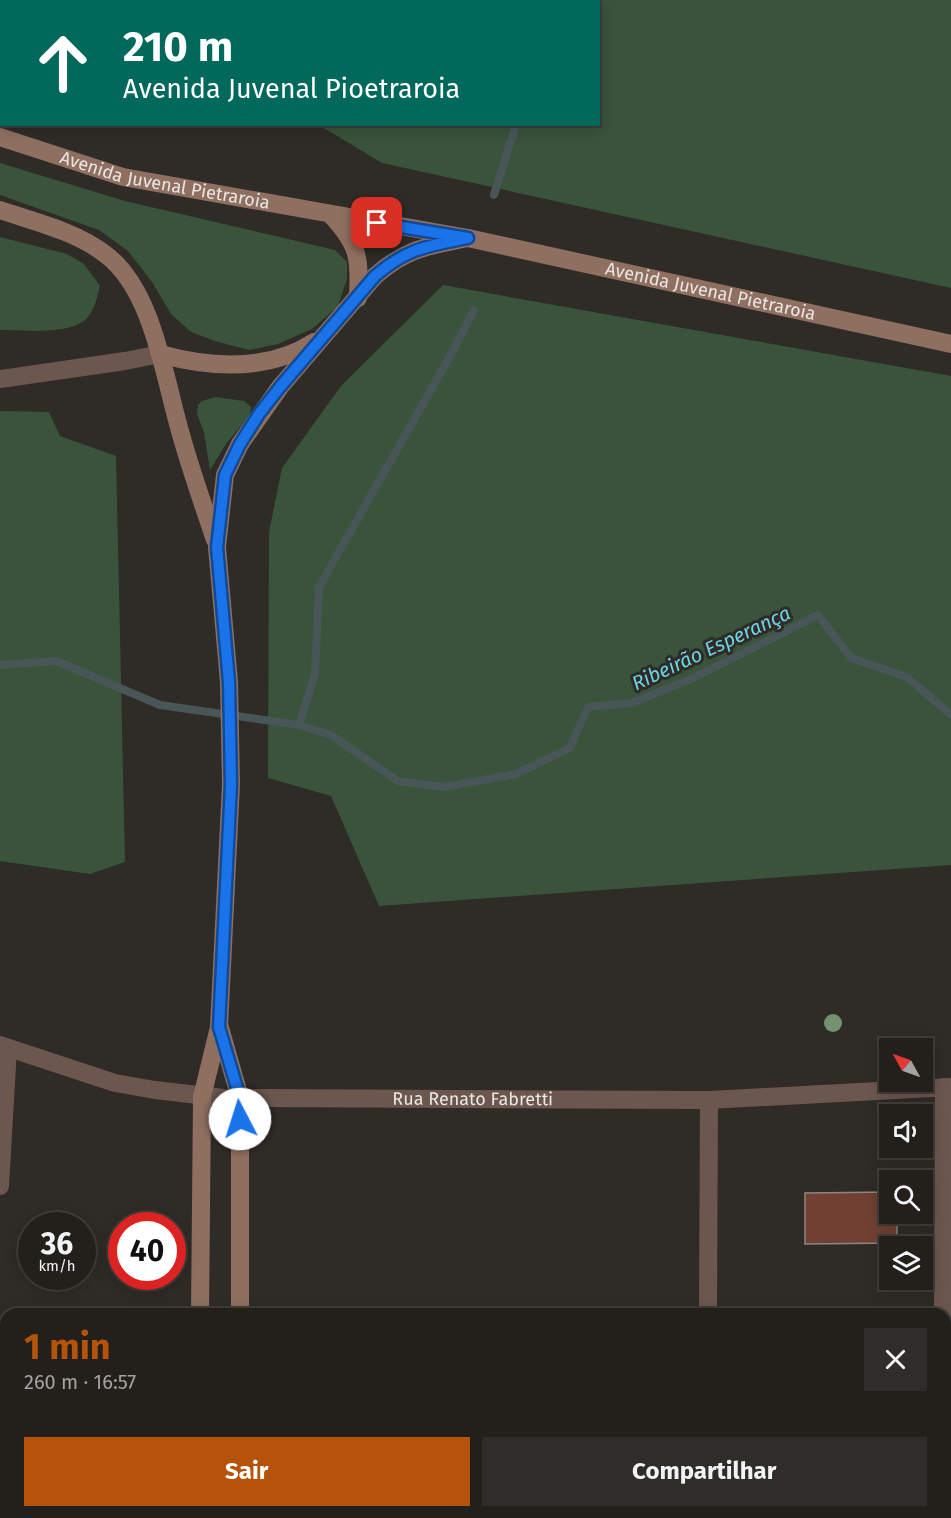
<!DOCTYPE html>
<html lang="pt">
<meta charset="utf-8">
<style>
body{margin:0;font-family:"Fira Sans",sans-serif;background:#2f2d29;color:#f1f3f6;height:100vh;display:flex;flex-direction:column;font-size:22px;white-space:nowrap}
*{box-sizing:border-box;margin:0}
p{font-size:20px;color:#a3a3a3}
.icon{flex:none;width:33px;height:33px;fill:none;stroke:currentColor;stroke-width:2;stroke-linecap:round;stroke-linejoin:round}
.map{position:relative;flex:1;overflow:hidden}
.sheet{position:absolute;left:0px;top:1308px;width:951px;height:210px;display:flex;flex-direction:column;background:#23201c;border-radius:18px 18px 0 0;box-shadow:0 3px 15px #0003,0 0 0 2px #403e3b}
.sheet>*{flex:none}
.banner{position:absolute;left:0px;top:0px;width:600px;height:126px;box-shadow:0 3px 15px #0003,0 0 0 2px #403e3b;background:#00695c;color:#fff;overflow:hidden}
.needle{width:39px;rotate:310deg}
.tools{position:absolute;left:879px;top:1038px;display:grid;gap:12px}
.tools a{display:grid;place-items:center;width:54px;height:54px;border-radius:0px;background:#23201c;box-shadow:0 3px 15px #0003,0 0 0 2px #403e3b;font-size:30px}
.speed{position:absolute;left:18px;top:1212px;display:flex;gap:12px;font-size:30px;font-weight:700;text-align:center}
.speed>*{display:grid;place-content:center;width:78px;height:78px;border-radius:50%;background:#23201c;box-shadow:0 3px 15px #0003,0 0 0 2px #403e3b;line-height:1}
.speed small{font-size:15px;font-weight:400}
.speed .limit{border:9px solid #d22;background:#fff;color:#111}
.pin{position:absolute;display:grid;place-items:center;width:51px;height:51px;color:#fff;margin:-26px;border-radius:12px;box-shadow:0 3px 9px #0006}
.me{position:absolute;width:66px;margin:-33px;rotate:355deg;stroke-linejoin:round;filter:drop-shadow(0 0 4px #0008)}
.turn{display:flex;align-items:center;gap:21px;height:126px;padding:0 24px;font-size:27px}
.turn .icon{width:78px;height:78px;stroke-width:2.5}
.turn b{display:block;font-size:42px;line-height:51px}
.round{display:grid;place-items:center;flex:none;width:63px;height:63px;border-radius:0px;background:#2f2d29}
.head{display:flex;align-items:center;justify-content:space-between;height:102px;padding:0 24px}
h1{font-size:36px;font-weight:700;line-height:45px;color:#b45309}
.button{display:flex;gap:12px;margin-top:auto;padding:12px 24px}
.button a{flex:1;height:69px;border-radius:0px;background:#b45309;color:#fff;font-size:24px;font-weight:700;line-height:69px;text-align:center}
.button a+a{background:#2f2d29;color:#f1f3f6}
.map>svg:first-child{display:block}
</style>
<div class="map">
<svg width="951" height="1518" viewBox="0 0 951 1518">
<rect width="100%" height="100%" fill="#2f2b26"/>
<!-- green -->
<path fill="#39543b" d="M0 0H951V288L382 163 319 125 598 124V2H2L1 89Z
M0 163 125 201 335 250 347 262V279L338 306 312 329 278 344 249 350 215 341 191 332 171 314 152 282 128 251 99 230 0 195Z
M0 237 67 254 84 264 100 286C97 297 95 309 88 317 72 336 23 330 0 330Z
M443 285 951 376V865L379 906 331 796 268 778 269 532 282 468 341 386Z
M215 397 244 401 251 407 250 415 226 444 210 470 204 432 197 414 198 405 202 401Z
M0 411 49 412 60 436 116 456 125 862 90 874 0 861Z"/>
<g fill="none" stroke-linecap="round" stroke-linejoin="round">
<!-- stream -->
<path stroke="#495658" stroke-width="8" d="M459 0 460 2
M494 195 516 124
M0 665 56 661 160 705 299 725 331 735 398 781 444 787 516 774 570 748 588 707 632 703 693 678 818 615 851 658 907 677 951 715
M299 725 315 674 319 587 449 358 474 310"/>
</g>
<!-- building -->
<path fill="#704132" stroke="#8e8683" stroke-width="1.5" d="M890 1192V1214H897V1243L805 1244V1193Z"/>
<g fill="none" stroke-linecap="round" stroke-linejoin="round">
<!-- street -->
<g stroke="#6c574e" stroke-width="18">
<path d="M0 379 125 361 160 354"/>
<path id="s1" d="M0 1045 115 1083 155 1090 224 1098 709 1100 951 1087"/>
<path d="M0 1186 8 1048"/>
<path d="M708 1314 709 1100"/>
<path d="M943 1314 944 1087"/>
<path d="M707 1518V1512"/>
<path d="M943 1518V1512"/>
</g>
<!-- secondary -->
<g stroke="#8f6f60" stroke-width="18">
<path id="s2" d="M0 137 123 177 468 238 951 344"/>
<path d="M0 210C35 222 75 231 105 254 153 289 164 377 180 431 190 468 203 504 215 540"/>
<path d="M331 215C359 245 360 258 358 298"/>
<path d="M160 354C211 368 267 372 314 342"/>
<path d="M220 1028 240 1098V1314"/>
<path d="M200 1314 202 1097 219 1027 231 784 229 682 217 547 225 475 240 444 280 387 375 276C407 248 428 246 468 238"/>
<path d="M241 1512V1518"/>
<path d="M198 1518V1512"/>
</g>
</g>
<!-- trees -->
<circle fill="#729271" cx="833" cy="1023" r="9"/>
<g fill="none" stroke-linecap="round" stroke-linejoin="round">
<!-- route casing -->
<g stroke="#114b97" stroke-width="15">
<path id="route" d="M240 1119V1098L219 1027 231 784 229 682 217 547 225 475 240 444 259 414 280 387 375 276C407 248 428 246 468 238L377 223"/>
</g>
<!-- route -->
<use href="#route" stroke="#1a73e8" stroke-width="10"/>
</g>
<g text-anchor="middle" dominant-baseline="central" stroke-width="6" stroke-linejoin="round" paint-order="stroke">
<!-- street labels -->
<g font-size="18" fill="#e9e6e3" stroke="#2f2b26">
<text stroke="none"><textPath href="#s2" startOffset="171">Avenida Juvenal Pietraroia</textPath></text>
<text stroke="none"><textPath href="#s2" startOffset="728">Avenida Juvenal Pietraroia</textPath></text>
<text stroke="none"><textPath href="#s1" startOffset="480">Rua Renato Fabretti</textPath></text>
</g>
<!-- water labels -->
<g font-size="20" font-style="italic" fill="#6dd4e5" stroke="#2f2b26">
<text transform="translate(711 648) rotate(-25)">Ribeirão Esperança</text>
</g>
</g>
</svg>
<div class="tools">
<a><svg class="needle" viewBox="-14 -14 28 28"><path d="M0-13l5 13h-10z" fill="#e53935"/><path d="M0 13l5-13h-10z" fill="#a3a3a3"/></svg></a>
<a><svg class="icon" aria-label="sound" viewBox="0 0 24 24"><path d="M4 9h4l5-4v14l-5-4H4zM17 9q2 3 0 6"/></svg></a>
<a><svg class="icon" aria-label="search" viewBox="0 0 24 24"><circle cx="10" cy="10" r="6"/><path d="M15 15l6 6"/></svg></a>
<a><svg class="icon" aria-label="layers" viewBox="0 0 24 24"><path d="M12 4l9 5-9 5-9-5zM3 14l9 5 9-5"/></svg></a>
</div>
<div class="speed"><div>36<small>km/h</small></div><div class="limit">40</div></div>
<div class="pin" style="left:377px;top:223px;background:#d93025"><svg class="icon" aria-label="arrive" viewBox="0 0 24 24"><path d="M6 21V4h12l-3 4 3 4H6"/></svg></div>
<svg class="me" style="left:240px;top:1119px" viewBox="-20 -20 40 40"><circle r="19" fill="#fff"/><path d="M0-13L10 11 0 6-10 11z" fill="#1a73e8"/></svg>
<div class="banner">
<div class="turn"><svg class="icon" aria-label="ahead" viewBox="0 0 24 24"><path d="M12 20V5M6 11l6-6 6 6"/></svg><div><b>210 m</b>Avenida Juvenal Pioetraroia</div></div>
</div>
<section class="sheet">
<div class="head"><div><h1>1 min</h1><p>260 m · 16:57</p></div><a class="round"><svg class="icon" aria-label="close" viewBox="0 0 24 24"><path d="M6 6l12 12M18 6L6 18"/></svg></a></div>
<div class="button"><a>Sair</a><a>Compartilhar</a></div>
</section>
</div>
